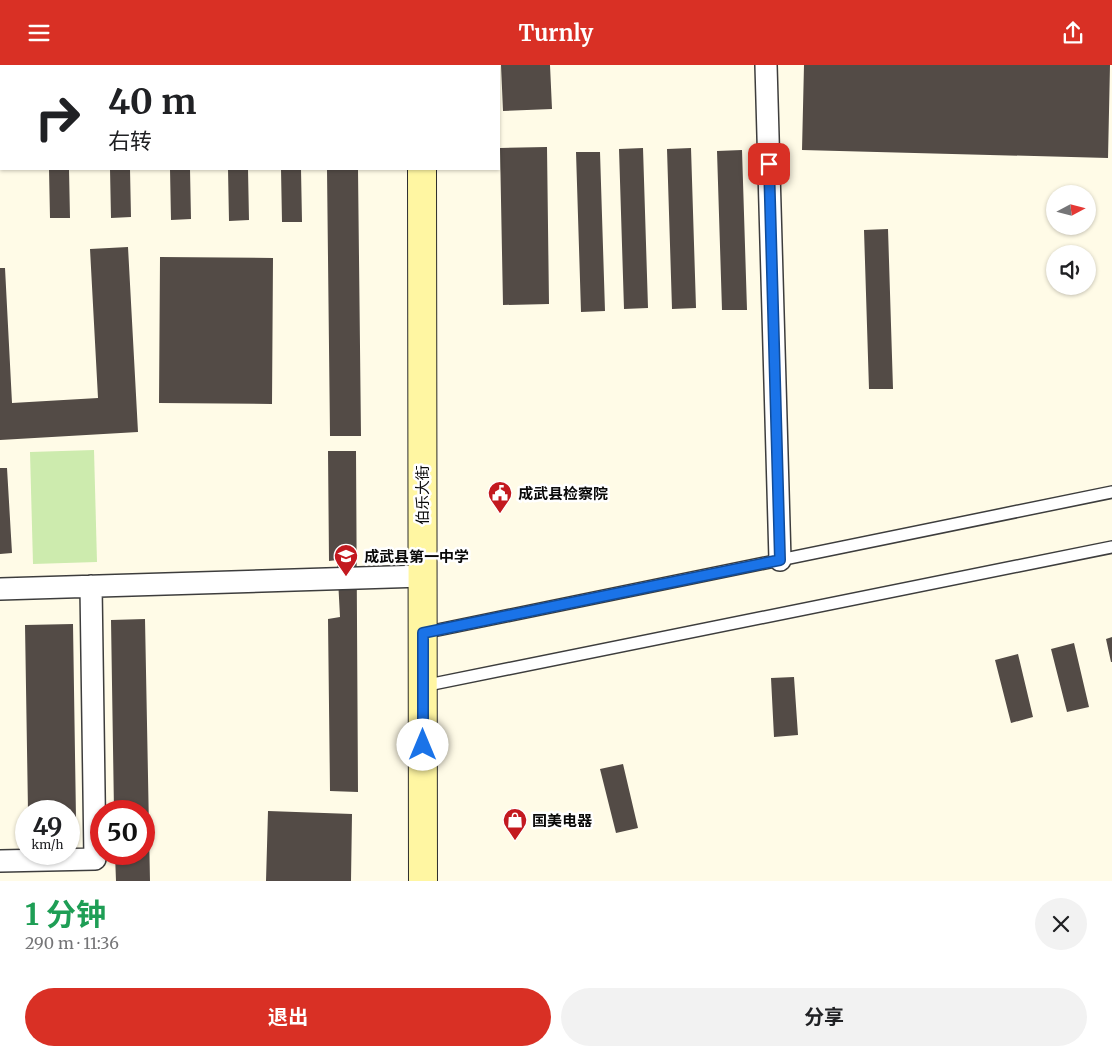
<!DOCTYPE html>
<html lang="zh">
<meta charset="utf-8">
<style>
body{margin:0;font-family:Merriweather,"Noto Sans SC",serif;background:#f2f2f2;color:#202124;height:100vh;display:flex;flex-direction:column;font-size:19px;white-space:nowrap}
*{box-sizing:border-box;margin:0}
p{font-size:16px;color:#757577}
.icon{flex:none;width:28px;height:28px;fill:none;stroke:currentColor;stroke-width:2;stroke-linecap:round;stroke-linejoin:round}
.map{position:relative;height:816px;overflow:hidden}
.drawer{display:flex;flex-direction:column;background:#fff;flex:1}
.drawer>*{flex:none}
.top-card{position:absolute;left:0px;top:0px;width:500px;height:105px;box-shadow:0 1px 4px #0004;background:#fff;color:#202124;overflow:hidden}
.needle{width:32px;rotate:83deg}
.tools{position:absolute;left:1046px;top:120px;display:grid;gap:10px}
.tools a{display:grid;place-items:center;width:50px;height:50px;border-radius:50%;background:#fff;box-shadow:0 1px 4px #0004;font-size:25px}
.speed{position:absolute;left:15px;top:735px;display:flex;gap:10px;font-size:25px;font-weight:700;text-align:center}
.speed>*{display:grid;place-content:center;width:65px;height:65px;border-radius:50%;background:#fff;box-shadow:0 1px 4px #0004;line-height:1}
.speed small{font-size:12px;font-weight:400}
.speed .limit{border:8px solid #d22;background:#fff;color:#111}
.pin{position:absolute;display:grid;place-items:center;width:42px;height:42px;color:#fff;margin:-21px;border-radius:10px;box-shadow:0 2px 8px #0006}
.me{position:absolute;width:55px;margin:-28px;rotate:0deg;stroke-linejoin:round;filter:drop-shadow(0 0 4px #0008)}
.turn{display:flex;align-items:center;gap:18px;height:105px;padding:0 25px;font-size:22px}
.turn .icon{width:65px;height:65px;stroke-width:2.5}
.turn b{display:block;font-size:35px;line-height:42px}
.round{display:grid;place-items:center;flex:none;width:52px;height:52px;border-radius:26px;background:#f2f2f2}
.headline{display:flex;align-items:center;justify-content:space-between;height:85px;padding:0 25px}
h1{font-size:30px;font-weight:700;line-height:38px;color:#1e9e55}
.cta{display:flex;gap:10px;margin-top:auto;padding:10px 25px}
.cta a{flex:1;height:58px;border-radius:30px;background:#d93025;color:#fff;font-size:20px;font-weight:700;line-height:58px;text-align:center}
.cta a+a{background:#f2f2f2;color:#202124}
header{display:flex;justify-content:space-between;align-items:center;height:65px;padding:0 25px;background:#d93025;color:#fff;font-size:22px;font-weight:700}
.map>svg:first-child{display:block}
</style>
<header><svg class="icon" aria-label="menu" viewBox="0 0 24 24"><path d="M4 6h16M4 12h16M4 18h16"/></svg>Turnly<svg class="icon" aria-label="share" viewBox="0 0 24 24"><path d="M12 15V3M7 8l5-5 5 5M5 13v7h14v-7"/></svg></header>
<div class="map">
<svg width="1112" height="816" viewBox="0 0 1112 816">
<rect width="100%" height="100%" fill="#fffbe7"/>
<!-- green -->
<path fill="#cdebae" d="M94 385 97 497 33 499 30 387Z"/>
<!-- building -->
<path fill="#534b46" d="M501 0H550L552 44 503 46Z
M804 0H1110L1108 93 802 85Z
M547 82 549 239 503 240 500 83Z
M643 83 648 243 624 244 619 84Z
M691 83 696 243 672 244 667 84Z
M742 85 747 245H722L717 86Z
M576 87H600L605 246 581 247Z
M49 104H69L70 153H50Z
M110 104H130L131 152 111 153Z
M170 104H190L191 154 171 155Z
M228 104H248L249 155 229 156Z
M281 104H301L302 157H282Z
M327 104H358L361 371H330Z
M888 164 893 324H869L864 165Z
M128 182 138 367 0 375V203H5L12 338 98 333 90 184Z
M160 192 273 193 272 339 159 338Z
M328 386H356L358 727 330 726 328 554 340 552 337 495 329 496Z
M0 403H7L12 488 0 489Z
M145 554 150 816H116L115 789H144V746H114L111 555Z
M73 559 76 754H69V746H28L25 560Z
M1112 572V597H1111L1106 574Z
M1074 578 1089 642 1067 647 1051 584Z
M1018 589 1033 652 1011 658 995 595Z
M794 612 798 670 774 672 771 613Z
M623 699 638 763 616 768 600 704Z
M268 746 352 749 351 816H266Z"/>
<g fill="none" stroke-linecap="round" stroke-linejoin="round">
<!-- lane casing -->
<g stroke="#3d3d3d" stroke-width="14">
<path id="lane" d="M423 568 1112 427
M423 621 1112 482"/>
</g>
<!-- street casing -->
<g stroke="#3d3d3d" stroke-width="24">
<path id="street" d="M766 0 780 495
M0 524 423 511
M0 796 95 794 91 521"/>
</g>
<!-- secondary casing -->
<g stroke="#2c2c2c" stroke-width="30">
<path id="secondary" d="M422 0V1
M422 104 423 816"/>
</g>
<!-- lane -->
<use href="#lane" stroke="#fff" stroke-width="11"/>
<!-- street -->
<use href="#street" stroke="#fff" stroke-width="21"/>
<!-- secondary -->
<use href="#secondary" stroke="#fff6a2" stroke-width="28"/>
</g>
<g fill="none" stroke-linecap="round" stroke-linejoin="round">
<!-- route casing -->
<g stroke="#114b97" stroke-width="12">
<path id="route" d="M423 680V568L780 495 769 99"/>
</g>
<!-- route -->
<use href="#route" stroke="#1a73e8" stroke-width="9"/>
</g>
<!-- icons -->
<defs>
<g id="civic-pin" transform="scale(1.25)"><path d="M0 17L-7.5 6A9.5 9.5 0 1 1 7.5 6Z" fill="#c3191f" stroke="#fff"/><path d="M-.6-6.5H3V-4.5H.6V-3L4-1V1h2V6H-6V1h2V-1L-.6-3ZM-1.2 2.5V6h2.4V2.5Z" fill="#fff"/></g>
<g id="school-pin" transform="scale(1.25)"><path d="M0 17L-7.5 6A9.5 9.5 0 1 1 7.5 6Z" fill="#c3191f" stroke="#fff"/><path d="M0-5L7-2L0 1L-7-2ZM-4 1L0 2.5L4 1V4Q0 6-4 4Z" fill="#fff"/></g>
<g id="shop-pin" transform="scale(1.25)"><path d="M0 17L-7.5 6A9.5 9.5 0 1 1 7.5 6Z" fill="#c3191f" stroke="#fff"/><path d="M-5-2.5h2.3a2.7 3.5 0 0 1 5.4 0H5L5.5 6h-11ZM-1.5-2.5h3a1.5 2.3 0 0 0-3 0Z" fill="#fff"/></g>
</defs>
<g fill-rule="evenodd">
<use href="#civic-pin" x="500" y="428"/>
<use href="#school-pin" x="346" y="491"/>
<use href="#shop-pin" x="515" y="755"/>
</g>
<g text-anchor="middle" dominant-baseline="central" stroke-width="5" stroke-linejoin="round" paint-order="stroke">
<!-- poi labels -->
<g font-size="15" font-weight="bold" fill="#0a0a0a" stroke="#fff" text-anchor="start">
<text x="518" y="428">成武县检察院</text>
<text x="364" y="491">成武县第一中学</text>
<text x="532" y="755">国美电器</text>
</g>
<!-- street labels -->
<g font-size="15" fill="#0a0a0a" stroke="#fff">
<text transform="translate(422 430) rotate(-90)">伯乐大街</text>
</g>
</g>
</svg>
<div class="tools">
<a><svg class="needle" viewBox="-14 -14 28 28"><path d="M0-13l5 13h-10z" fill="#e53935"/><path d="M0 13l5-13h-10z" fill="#757577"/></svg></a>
<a><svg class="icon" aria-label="sound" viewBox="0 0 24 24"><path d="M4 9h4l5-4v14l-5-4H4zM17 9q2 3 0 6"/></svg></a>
</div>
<div class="speed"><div>49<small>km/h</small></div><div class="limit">50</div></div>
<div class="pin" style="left:769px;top:99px;background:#d93025"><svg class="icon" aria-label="arrive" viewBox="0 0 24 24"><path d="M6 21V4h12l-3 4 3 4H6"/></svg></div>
<svg class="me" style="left:423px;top:680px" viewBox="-20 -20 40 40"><circle r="19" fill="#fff"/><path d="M0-13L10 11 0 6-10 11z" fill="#1a73e8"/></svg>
<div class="top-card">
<div class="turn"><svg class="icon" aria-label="right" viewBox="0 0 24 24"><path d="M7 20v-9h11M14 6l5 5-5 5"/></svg><div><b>40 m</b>右转</div></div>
</div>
</div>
<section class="drawer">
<div class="headline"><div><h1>1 分钟</h1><p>290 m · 11:36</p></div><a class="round"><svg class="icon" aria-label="close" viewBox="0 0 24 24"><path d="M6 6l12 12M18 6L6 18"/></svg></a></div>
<div class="cta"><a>退出</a><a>分享</a></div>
</section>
